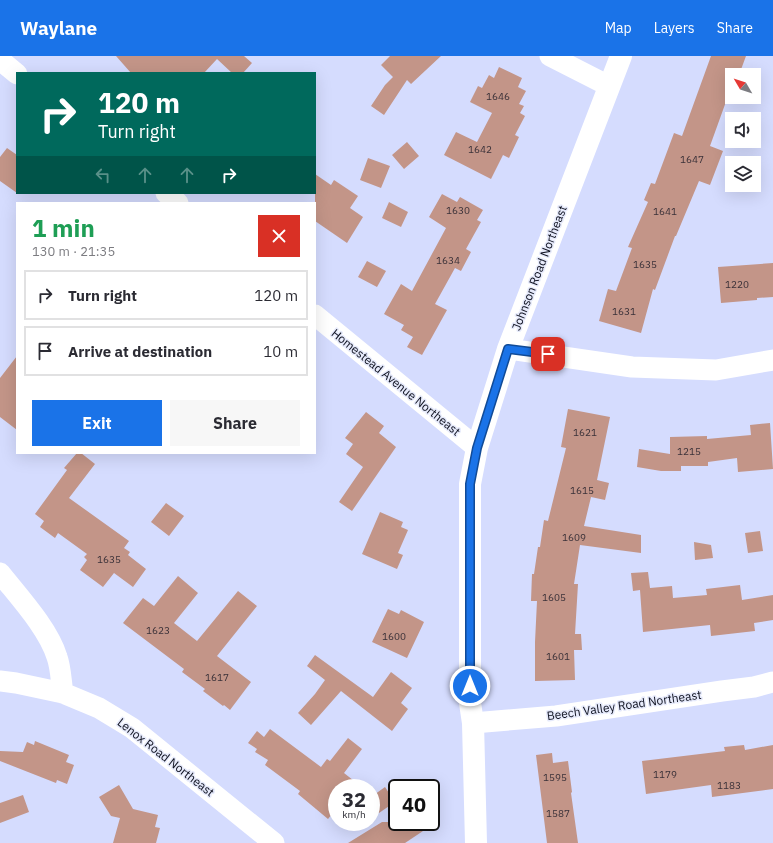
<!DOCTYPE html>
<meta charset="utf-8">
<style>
body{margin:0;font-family:"IBM Plex Sans",sans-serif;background:#f7f7f7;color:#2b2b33;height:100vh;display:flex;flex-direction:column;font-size:15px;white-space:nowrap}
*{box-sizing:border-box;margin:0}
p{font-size:13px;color:#7c7c81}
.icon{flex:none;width:22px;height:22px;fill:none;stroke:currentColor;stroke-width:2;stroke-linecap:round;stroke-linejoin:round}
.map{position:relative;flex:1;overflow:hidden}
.sheet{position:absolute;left:16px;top:146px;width:300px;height:252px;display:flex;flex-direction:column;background:#fff;border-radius:0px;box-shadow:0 4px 16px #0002}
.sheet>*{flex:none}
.guide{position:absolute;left:16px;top:16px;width:300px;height:122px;border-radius:0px;box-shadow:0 4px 16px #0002;background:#00695c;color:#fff;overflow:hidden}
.needle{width:26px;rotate:309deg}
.controls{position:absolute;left:725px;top:12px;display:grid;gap:8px}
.controls a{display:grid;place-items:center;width:36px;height:36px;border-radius:0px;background:#fff;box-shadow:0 4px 16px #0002;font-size:20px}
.speed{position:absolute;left:328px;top:723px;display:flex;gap:8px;font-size:20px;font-weight:700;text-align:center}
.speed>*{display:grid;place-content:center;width:52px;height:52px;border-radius:50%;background:#fff;box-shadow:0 4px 16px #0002;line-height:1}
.speed small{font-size:10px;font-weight:400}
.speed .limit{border:2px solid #111;border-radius:6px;background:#fff;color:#111}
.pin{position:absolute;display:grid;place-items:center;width:34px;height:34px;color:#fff;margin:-17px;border-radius:8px;box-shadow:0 2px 6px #0006}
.me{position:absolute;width:44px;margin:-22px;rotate:0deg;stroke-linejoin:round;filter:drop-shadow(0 0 3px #0008)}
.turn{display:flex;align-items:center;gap:14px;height:84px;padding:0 16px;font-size:18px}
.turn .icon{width:52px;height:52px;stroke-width:2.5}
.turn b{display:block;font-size:28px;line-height:34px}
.lanes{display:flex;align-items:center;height:38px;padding:0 16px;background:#0003;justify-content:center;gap:20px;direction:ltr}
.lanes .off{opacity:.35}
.round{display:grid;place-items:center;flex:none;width:42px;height:42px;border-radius:0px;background:#f7f7f7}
.overview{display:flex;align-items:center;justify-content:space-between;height:68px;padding:0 16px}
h1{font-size:24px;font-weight:800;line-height:30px;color:#1e9e55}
.action{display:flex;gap:8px;margin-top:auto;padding:8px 16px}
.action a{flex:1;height:46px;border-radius:0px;background:#1a73e8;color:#fff;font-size:16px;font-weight:800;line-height:46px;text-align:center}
.action a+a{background:#f7f7f7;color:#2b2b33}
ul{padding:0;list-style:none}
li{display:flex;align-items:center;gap:12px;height:50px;margin:0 8px 6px;padding:0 8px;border:2px solid #e1e1e2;border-radius:0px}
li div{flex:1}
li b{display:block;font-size:15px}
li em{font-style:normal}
header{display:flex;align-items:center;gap:24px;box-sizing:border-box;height:56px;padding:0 20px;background:#1a73e8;color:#fff}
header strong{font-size:19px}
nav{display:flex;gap:22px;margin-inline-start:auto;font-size:14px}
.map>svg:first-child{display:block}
</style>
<header>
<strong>Waylane</strong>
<nav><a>Map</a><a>Layers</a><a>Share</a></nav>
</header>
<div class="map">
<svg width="773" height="787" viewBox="0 0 773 787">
<rect width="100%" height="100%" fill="#d5dcfe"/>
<!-- building -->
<path fill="#c39588" d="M116 0H244L252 7 243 17H232L217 3 204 17H131Z
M390 0H441L411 28 407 24 384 59 371 50 385 29 393 21 381 9Z
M711 0H746L739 19H732V29L710 90 723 95 710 129 699 125 676 180H675L655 234 653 233 641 277 599 265 608 233 616 235 632 192 628 191 648 146 644 144 651 127 655 128 674 77 682 80Z
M499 11 522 22 518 31 526 35 519 48 524 50 520 57 525 60 515 79 519 81 509 102 503 99 491 123 444 99 456 76 477 86 492 57 470 46 478 30 482 32 489 19 494 22Z
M407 86 419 100 404 113 392 99Z
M7 92 17 99V137L0 125V101Z
M368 102 390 110 381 132 360 124Z
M315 118 331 129 334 124 358 140 350 152 363 161 347 187 315 165Z
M442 138 457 146 460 141 483 154 477 164 481 166 466 193 471 196 461 215 455 212 435 248 447 254 422 299 407 291 413 281 401 274 404 269 384 258 401 228 412 235 446 172 429 161Z
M389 146 408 156 401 171 382 162Z
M367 205 386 215 377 231 358 221Z
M773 207V241L757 242V244L721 247 718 211Z
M17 300V374L0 361V322Z
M568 353 610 361 597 424 609 427 605 444 591 441 584 470 641 479V497L580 489 574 528H578L575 578H581L582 594H574L575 624 535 625V586L537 545H531L532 518H534L538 491H540L544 464 548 465 566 392 561 391Z
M366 356 384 370 379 377 396 391 352 455 339 446 363 411 346 398 353 388 345 382Z
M770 367 773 413 738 416 737 402 708 406V410H681V415H661L637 411 639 393 670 398V381L707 380V383L751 379 750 369Z
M77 397H81L95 408 69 442 129 485 124 492 130 496 128 499 146 513 133 531 114 517 103 531 80 514 87 504 84 501 87 498 58 477 55 482 40 471 44 465 35 458 67 414 64 412Z
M166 447 184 460 169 480 151 466Z
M380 456 403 466 401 471 408 474 398 497 403 499 397 513 362 498Z
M760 475 763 495 748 497 745 477Z
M694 486 711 489 713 502 695 504Z
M648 516 650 532 672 530 673 542 707 539 706 533 740 529 742 544 773 539V564L754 567 755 575 711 580 710 569 643 576 640 534 633 535 631 517Z
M178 520 198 537 174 567 197 585 238 535 257 550 217 600 251 626 230 654 224 649 223 650 203 635 205 633 182 616 184 613 123 567 143 542 154 550Z
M388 553 399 558 401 554 424 566 407 602 372 586Z
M315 599 373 641 391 616 412 632 401 647 408 653 392 675 341 635 311 669 298 657 315 638 325 624 307 610Z
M270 673 321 711 327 703 330 705 348 682 362 693 344 717 363 732H337V752L328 763 298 738 300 735 265 709 268 704 255 696 257 693 248 687 257 675 264 681Z
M35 685 69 699 66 706 74 709 67 728 57 724 56 727 0 705V695L23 696 27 686 34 689Z
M744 689 745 694 773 689V733L712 741 711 729 646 738 642 705 725 695 724 691Z
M552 697 553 707 568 705 572 736 571 737 578 787H547L536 699Z
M119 729 133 753 158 759 155 771 160 772 156 787H113L120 762 111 760 99 741Z
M385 731 395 746 379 757 371 745V741Z
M23 739 29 756 0 767V747Z
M382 766H417L423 775 405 787H348Z"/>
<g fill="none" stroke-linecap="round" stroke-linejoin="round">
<!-- minor -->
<path stroke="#fff" stroke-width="21" d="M550 0 609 30
M0 4 17 18
M166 137 178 147
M315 259 477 392
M508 293 632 311 716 314 773 304
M0 517C19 541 48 572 57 601 61 612 61 626 63 637
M0 625 16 627 63 637 99 652 132 672 274 787
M473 667 556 660 722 635 754 631 773 626"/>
<!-- tertiary -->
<path stroke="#fff" stroke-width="22" d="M476 787 473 667 470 647V428L477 392 508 293 621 0"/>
</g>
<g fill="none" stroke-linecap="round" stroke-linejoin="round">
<!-- route casing -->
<g stroke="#114b97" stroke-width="10">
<path id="route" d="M470 630V428L477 392 508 293 548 298"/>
</g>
<!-- route -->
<use href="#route" stroke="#1a73e8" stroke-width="7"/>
</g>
<g text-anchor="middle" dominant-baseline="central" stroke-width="3" stroke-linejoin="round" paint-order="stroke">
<!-- number labels -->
<g font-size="10" fill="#3a3138">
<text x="498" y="40">1646</text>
<text x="480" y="93">1642</text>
<text x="692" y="103">1647</text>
<text x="458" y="154">1630</text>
<text x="665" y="155">1641</text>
<text x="448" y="204">1634</text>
<text x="645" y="208">1635</text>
<text x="737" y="228">1220</text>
<text x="624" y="255">1631</text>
<text x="585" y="376">1621</text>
<text x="689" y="395">1215</text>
<text x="582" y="434">1615</text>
<text x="574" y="481">1609</text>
<text x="109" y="503">1635</text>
<text x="554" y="541">1605</text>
<text x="158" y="574">1623</text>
<text x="394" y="580">1600</text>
<text x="558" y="600">1601</text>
<text x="217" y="621">1617</text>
<text x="665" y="718">1179</text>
<text x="555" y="721">1595</text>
<text x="729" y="729">1183</text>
<text x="558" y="757">1587</text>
</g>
<!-- street labels -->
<g font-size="12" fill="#0d101e" stroke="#e6eafb">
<text transform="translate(539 212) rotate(-69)">Johnson Road Northeast</text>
<text transform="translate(396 326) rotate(39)">Homestead Avenue Northeast</text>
<text transform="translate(624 649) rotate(-8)">Beech Valley Road Northeast</text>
<text transform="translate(166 701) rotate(38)">Lenox Road Northeast</text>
</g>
</g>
</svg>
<div class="controls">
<a><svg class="needle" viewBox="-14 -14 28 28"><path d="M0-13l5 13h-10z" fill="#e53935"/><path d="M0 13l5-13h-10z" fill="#7c7c81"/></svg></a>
<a><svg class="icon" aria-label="sound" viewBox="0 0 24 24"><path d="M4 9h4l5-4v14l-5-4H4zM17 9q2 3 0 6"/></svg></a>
<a><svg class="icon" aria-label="layers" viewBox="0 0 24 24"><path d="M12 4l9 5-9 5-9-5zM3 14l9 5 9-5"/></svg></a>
</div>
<div class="speed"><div>32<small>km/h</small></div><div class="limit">40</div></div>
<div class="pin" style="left:548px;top:298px;background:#d93025"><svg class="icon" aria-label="arrive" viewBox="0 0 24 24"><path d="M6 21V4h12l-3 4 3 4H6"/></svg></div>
<svg class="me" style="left:470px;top:630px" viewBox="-20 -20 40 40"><circle r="17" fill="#1a73e8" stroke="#fff" stroke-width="3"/><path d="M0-11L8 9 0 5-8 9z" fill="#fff"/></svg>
<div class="guide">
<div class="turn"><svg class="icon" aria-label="right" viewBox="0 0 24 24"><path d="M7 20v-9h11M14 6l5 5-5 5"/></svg><div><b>120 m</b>Turn right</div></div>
<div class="lanes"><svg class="icon off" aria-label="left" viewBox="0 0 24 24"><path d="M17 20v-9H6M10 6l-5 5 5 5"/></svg><svg class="icon off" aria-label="ahead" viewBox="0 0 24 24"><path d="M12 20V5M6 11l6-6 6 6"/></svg><svg class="icon off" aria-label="ahead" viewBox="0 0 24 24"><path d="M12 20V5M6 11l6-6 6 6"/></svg><svg class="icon" aria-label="right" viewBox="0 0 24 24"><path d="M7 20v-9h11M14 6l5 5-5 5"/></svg></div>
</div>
<section class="sheet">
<div class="overview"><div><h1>1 min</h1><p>130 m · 21:35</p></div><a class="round" style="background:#d93025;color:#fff"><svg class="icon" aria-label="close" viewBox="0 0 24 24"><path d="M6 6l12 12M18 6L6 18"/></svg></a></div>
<ul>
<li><svg class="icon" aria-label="right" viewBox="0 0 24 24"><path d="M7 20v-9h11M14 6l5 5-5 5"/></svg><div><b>Turn right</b></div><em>120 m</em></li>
<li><svg class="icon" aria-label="arrive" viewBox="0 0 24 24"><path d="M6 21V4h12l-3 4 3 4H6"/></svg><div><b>Arrive at destination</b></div><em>10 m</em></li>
</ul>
<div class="action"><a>Exit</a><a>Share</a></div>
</section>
</div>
